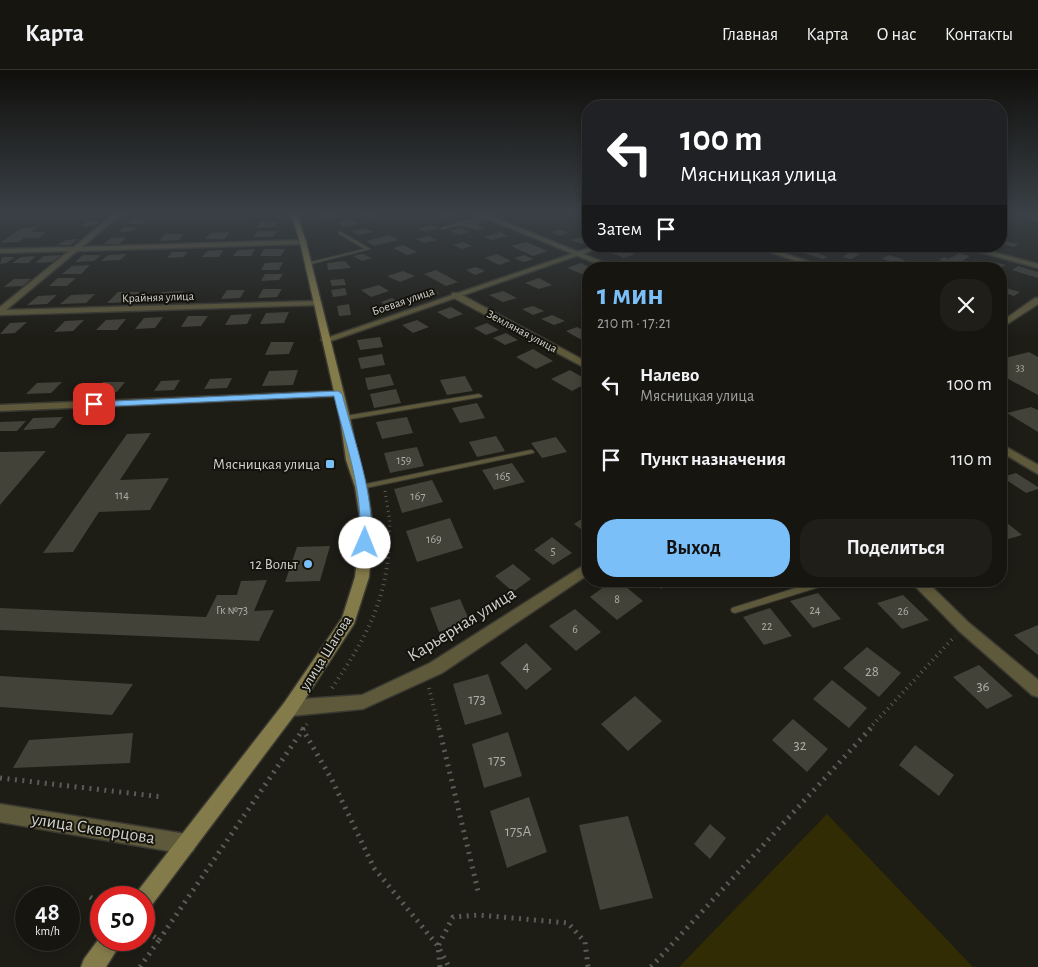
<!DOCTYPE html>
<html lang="ru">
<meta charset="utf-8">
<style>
body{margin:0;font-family:"Alegreya Sans",sans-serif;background:#1f1e19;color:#f1f3f6;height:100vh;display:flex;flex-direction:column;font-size:19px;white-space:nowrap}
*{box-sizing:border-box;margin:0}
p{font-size:16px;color:#9e9f9f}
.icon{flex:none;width:28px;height:28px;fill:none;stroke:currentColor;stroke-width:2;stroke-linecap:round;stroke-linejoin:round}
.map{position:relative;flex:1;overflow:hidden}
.side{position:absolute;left:582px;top:192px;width:425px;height:325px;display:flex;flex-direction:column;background:#161510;border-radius:20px;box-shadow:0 2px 8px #0003,0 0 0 1px #353430}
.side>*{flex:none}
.hud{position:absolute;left:582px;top:30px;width:425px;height:152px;border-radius:20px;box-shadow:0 2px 8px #0003,0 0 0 1px #353430;background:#202124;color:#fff;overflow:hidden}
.speed{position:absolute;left:15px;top:816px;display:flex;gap:10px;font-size:25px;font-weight:700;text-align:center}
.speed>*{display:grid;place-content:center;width:65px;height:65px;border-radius:50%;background:#161510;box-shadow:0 2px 8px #0003,0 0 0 1px #353430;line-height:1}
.speed small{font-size:12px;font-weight:400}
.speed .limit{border:8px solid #d22;background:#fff;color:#111}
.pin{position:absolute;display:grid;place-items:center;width:42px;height:42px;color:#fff;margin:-21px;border-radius:10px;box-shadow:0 2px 8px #0006}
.me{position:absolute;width:55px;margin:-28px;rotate:1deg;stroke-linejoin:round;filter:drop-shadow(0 0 4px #0008)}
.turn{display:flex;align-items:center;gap:18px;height:105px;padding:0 15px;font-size:22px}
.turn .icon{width:65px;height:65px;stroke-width:2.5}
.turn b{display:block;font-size:35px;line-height:42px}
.then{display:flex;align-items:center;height:48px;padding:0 15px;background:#0003;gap:10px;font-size:19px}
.round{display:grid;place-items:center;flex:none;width:52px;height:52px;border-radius:20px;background:#1f1e19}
.summary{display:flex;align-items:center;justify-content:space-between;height:85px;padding:0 15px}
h1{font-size:30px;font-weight:700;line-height:38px;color:#7abff8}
.cta{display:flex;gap:10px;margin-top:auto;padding:10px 15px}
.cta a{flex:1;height:58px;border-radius:20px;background:#7abff8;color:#111;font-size:20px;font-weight:700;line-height:58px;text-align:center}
.cta a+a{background:#1f1e19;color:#f1f3f6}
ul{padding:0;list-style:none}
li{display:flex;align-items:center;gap:15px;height:75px;padding:0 15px}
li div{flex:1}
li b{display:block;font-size:19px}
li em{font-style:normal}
header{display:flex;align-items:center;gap:30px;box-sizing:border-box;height:70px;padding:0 25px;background:#161510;border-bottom:1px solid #353430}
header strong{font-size:24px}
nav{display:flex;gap:28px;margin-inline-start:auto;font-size:18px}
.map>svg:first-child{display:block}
</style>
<header>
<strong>Карта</strong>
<nav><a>Главная</a><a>Карта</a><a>О нас</a><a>Контакты</a></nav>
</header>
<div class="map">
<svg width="1038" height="897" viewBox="0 0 1038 897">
<rect width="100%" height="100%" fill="#1d1c15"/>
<!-- green -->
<path fill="#322c04" d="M827 744 973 897H679Z"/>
<!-- building -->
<path fill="#434239" d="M334 144 336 149 320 151 319 146Z
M373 144 380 148 371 150 362 146Z
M450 144 456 147 443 151 436 148Z
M132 149H147L142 154H127Z
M350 149 359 153 345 157 336 152Z
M474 150 482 153 477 155 485 158 477 160 456 155Z
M88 151H101L94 156 80 157Z
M261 152H278L275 157 257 158Z
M432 155 439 158 425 162 418 158Z
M38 157 31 162H46L39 168H24L18 172 0 173 22 158Z
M124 157H138L133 161 118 162Z
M365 158 373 162 359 165 351 161Z
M461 158 469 162 459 165 450 161Z
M559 159 568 163 560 166 550 162Z
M258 161H277L273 167H253Z
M229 162 225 169H205L211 163Z
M500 162 508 166 492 170 484 167Z
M165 164H184L179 170 159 171Z
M390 165 398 170 374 176 366 171Z
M428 166 437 170 424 173 416 169Z
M126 167 120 174H103L111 168Z
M581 167 589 172 582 174 571 170Z
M78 169 71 175H58L66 170Z
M1001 170 1018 174 1014 177 1001 174Z
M463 172 472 176 462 179 453 175Z
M526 172 548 181 533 186 511 176Z
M403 175 417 182 407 185 393 178Z
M631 176H658L644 181Z
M812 177 821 180 816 182 827 187 823 189 801 182Z
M255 179 251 186H233L238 180Z
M264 179H285L281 186H260Z
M223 180 219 187H202L207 181Z
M623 180 635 184 624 188 612 183Z
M172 182H188L183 187 167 188Z
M851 182 860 184 851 189 842 187Z
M959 183 970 186 956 195 939 190 944 187 949 189Z
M127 184 120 190 101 191 108 185Z
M363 184 372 188 362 191 353 186Z
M497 184 511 191 499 195 485 188Z
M61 185 52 192 35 193 44 186Z
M83 185H101L94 191 75 192Z
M524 185 534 189 524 192 514 188Z
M888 185 899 188 906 191 900 194 882 189Z
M36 186 28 193H12L21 187Z
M2 187H15L6 193 0 194Z
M345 191 351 198 328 200 327 193Z
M990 191 1006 195 996 199 983 195Z
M283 192 279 200H261L265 193Z
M653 192 664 196 652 199 644 195Z
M856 192 876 198V199L847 197Z
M581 193 593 199H589V202L582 204 567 198Z
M90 195 81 204H62L72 196Z
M1018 196 1038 202V208L1012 200Z
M476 197 485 201 475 205 466 200Z
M436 200 458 212 446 216 424 204Z
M403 201 415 206 400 212 387 206Z
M265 204H283L279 210 261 211Z
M58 208H76L67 216H49Z
M539 208 552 215 539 219 525 213Z
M14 209H31L23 216 4 217Z
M344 209 346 215 332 216 330 210Z
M379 215 389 221 371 227 361 220Z
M1003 217 1020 222 1014 226 1001 222Z
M345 218 347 225 333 227 331 220Z
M263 219H282L277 227 258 228Z
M430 219 439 223 427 227 419 223Z
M227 220H245L240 228 221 229Z
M184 221 176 230 153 231 162 222Z
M503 221 517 228 503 232 489 225Z
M118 222H140L131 232 107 233Z
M95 224 86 233 60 234 71 225Z
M57 225 47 234 27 235 38 226Z
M392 228 400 233 388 237 381 232Z
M349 234 351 245 339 246 337 236Z
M533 236 544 241 533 245 522 239Z
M451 237 463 244 449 249 437 242Z
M289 242 284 253 260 254 266 243Z
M252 244 247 254 225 255 231 245Z
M552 245 565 251 554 255 541 249Z
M188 246H208L201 256 181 257Z
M163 247 155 258 135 259 144 248Z
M126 249 117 260H96L106 250Z
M84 250 73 261 54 262 65 251Z
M417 250 429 257 413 263 402 255Z
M27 252 15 263 0 264 10 253Z
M487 253 499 260 486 265 474 258Z
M577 257 589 263V265L580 269 566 261Z
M506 263 518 270 505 275 493 268Z
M380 267 383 277 360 280 357 270Z
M271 272H294L289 284 265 285Z
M533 279 553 291 536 299 516 287Z
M1029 282 1038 287V325L1001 305V289Z
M382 284 385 295 361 299 358 288Z
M298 300 293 315 262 316 269 301Z
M570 300 589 311V312L572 321 551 309Z
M390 304 394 315 368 320 365 308Z
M465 306 473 321 447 325 440 310Z
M232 308 227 318 204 319 210 309Z
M180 310 174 320 154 321 161 311Z
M62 312 51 323 26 324 37 313Z
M103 312H125L117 322 94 323Z
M396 319 401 333 374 338 370 324Z
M477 333 485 348 460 353 452 338Z
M1031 337 1038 340V362L1007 343Z
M63 347 54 358 23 360 33 348Z
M407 347 413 363 382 369 376 352Z
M26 351 17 361H0V352Z
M151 363 120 410 169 408 150 440 99 442 73 482 43 483 127 364Z
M496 366 505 381 477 387 469 372Z
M556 367 567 382 542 388 531 373Z
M417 377 424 396 390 403 384 383Z
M46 381 0 435V382Z
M512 393 525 412 494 420 482 400Z
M1016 403 1038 417V419L1026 423 1002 407Z
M432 410 443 432 402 443 394 419Z
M589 444V465L574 454Z
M450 448 463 478 417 492 406 461Z
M1001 448 1022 465 1001 471Z
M552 467 572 483 553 495 534 480Z
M330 476 320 511 285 512 297 477Z
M513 494 531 509 513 522 495 506Z
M267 510 254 541 274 540 259 571 0 560V538L206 547 217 525H237L241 511Z
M612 511H619L643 531 617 550 590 527Z
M650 511H671L661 519Z
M818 523 841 549 813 558 790 531Z
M903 525 929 550 902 559 877 533Z
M460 529 470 552 439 562 430 538Z
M770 538 792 566 764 575 743 547Z
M575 539 601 562 576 581 549 556Z
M1038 555V585L1014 565Z
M526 573 552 599 526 620 500 593Z
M867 577 901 603 879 627 843 598Z
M979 595 1013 626 987 639 953 607Z
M488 604 502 644 465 655 453 614Z
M0 606 133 614 112 645 0 637Z
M832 610 867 638 849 658 813 629Z
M635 626 662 651 628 681 601 654Z
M793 649 828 679 807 702 772 670Z
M508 662 522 706 484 718 472 674Z
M133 663 130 693 13 698 29 670Z
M915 675 954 705 939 726 899 695Z
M529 727 547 782 507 798 490 741Z
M628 746 653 828 600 840 579 755Z
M710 754 726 768 710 789 694 774Z"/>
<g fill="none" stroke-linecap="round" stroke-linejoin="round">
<!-- service casing -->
<g stroke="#3a3932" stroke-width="2">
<path id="service" d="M485 146 486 148 443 159 441 158Z
M339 162H341L370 179 307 195V193L365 179 339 164Z
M479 324 482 326 481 327 345 350 342 348 345 346Z
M531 380 533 381 534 382 533 383 361 419 357 417 361 415Z
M818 511H833L832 513 735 543 732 542 731 540 732 538Z"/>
</g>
<!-- minor casing -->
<g stroke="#3a3932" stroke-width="3">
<path id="minor" d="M114 144H121L82 177 303 170 306 172 303 174 77 181 6 240 317 231 321 233 317 235 0 245V237L69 181 0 183V179L74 177Z
M476 144H485L620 199H610Z
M1016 144 1038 147V151L1017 145Z
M753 176H763L830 199H819Z
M958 176H970L1038 194V198Z
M452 223H458L589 293V300L452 227Z
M1035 228H1038V234L1001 258V252Z
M338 321 343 324 341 326 0 341V335Z
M1001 374 1038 395V404L1001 382Z
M589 492V504L442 603 363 639 290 646 284 643 282 638 284 633 290 630 362 625 430 593Z
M910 511H926L969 553 1038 610V627L1032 625 959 561Z"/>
</g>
<!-- tertiary casing -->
<g stroke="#3a3932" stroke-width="3">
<path id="tertiary" d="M595 176H605L328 272 321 270Z
M0 734 186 764 193 767 196 774 193 781 186 784 0 752Z"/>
</g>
<!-- secondary casing -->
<g stroke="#3a3932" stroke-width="3">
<path id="secondary" d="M291 144H297L306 172 350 348 358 390 367 417 373 456 369 507 354 554 296 643 151 836 144 839V828H134L137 822 284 633 342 548 355 507 361 456 355 417 346 390 340 348 300 172Z
M101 866V870H123L106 897H81L84 889Z"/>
</g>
<!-- path-far2 -->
<path stroke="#5c5b55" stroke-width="3" stroke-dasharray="1 4" stroke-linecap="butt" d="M385 421 390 452 389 476"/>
<!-- path-far1 -->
<path stroke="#5c5b55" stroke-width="4" stroke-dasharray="1 4.5" stroke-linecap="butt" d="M332 618C364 571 386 533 389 475
M429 618 439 659
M303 659 307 654
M869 659 955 566"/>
<!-- path -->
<path stroke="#5c5b55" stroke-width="5" stroke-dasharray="2 5.5" stroke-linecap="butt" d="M302 658 332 710 374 798 438 876 449 897
M439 658 479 825
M0 708 163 727
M90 827 101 834
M159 870 304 658
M140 897 159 870 144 860
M440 897 438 876 453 847 479 845 568 853 585 872 588 897
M651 897 871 658"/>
<!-- service -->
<use href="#service" fill="#5e593a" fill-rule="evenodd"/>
<!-- minor -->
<use href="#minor" fill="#5e593a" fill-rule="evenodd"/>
<!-- tertiary -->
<use href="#tertiary" fill="#5e593a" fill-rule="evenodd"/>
<!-- secondary -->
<use href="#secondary" fill="#847b4a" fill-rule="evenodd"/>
</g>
<!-- sky -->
<linearGradient id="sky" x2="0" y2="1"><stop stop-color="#100f0c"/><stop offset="0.53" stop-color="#3a4046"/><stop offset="1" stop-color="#3a4046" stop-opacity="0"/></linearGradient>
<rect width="1038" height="270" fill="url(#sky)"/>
<!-- route -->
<path fill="#7abff8" stroke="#4f7ca1" d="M338 321 342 324C354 370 375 426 371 473L365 477 359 473C365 425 345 373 334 326L94 337 90 334 94 332Z"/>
<!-- markers -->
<g fill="#7abff8" stroke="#14130c" stroke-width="2">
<rect x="325" y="389" width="10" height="10" rx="2.5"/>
<circle cx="308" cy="494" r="5"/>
</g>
<g text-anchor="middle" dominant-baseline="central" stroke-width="4" stroke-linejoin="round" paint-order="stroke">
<!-- far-number labels -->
<g font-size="11" fill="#aeaea8">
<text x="1020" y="297">33</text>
</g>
<!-- far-street labels -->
<g font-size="12" fill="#d2d2cd" stroke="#14130c">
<text transform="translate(158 227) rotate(-2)">Крайняя улица</text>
<text transform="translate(403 231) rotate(-19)">Боевая улица</text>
<text transform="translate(522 261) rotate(28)">Земляная улица</text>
</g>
<!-- number labels -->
<g font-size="12" fill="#aeaea8">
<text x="404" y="390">159</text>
<text x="503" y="406">165</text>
<text x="122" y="425">114</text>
<text x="418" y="426">167</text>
<text x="434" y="469">169</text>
<text x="553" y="481">5</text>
<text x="617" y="529">8</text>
<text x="232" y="540">Гк №73</text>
<text x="815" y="540">24</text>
<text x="903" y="541">26</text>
<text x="767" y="556">22</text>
<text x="575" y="559">6</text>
</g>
<!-- poi labels -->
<g font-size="15" fill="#d2d2cd" stroke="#14130c" text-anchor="end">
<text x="320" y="394">Мясницкая улица</text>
<text x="298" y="494">12 Вольт</text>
</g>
<!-- street labels -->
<g font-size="15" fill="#d2d2cd" stroke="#14130c">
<text transform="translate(326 583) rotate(-58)">улица Шагова</text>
</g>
<!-- near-number labels -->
<g font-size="15" fill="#aeaea8">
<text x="526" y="596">4</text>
<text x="872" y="601">28</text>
<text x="983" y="616">36</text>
<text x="477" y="629">173</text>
<text x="800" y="675">32</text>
<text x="497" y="690">175</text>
<text x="518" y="761">175А</text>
</g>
<!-- near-street labels -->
<g font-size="18" fill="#d2d2cd" stroke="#14130c">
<text transform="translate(462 555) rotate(-32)">Карьерная улица</text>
<text transform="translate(93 759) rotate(9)">улица Скворцова</text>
</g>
</g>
</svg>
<div class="speed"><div>48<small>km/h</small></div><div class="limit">50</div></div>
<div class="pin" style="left:94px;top:334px;background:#d93025"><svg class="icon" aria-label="arrive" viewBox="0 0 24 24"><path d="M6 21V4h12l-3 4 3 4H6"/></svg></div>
<svg class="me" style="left:365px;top:473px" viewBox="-20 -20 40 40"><circle r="19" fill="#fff"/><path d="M0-13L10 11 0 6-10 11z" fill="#7abff8"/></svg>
<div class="hud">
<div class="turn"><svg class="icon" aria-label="left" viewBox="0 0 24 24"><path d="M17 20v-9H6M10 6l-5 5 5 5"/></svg><div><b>100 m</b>Мясницкая улица</div></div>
<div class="then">Затем<svg class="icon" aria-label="arrive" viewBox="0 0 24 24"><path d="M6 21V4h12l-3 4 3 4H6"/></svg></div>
</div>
<section class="side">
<div class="summary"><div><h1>1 мин</h1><p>210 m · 17:21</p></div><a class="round"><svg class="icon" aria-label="close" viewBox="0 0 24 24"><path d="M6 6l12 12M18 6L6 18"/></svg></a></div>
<ul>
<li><svg class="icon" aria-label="left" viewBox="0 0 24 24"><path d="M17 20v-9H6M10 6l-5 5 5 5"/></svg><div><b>Налево</b><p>Мясницкая улица</p></div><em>100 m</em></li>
<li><svg class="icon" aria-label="arrive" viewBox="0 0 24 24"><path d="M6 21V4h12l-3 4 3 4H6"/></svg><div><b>Пункт назначения</b></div><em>110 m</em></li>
</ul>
<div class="cta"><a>Выход</a><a>Поделиться</a></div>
</section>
</div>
